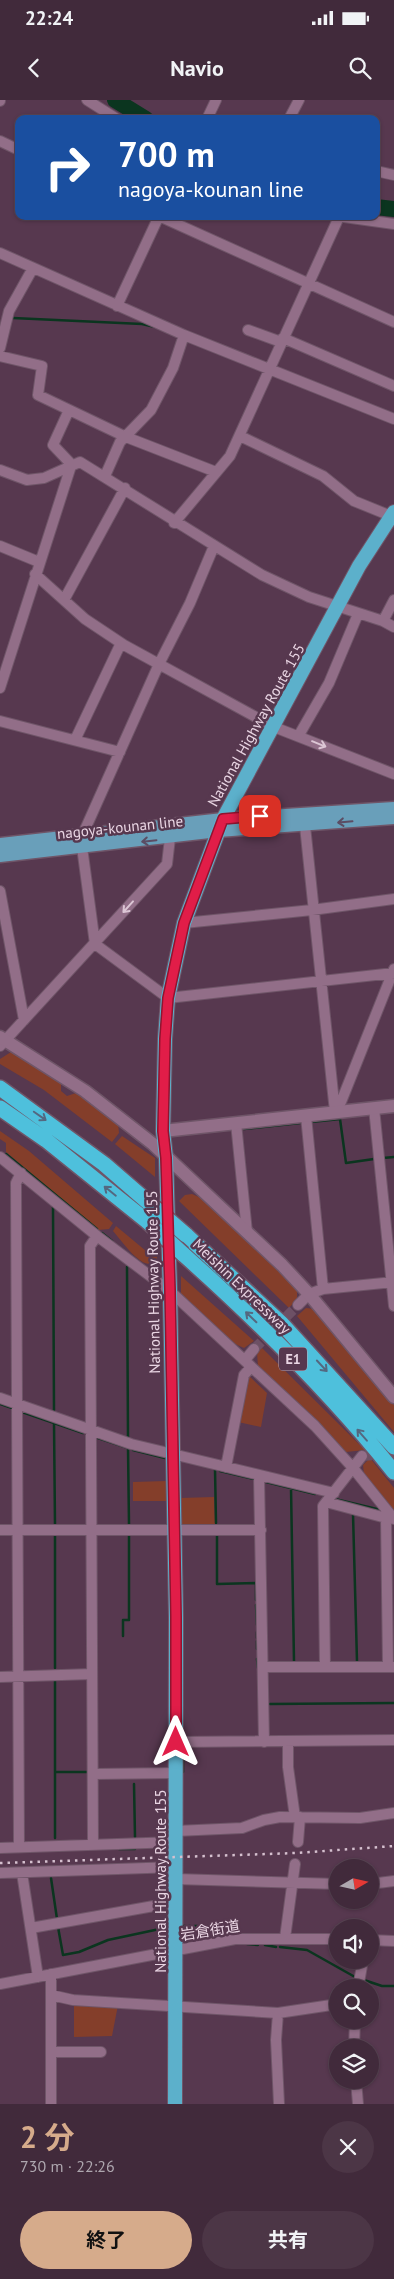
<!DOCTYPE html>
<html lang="ja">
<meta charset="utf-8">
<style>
body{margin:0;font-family:"PT Sans","Noto Sans JP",sans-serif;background:#4c3646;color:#f1f3f6;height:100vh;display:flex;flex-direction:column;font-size:19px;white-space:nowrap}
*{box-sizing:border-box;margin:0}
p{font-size:16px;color:#aea7af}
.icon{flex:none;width:28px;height:28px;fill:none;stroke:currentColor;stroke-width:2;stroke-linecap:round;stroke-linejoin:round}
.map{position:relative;height:2004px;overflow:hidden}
.panel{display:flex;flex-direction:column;background:#412a3b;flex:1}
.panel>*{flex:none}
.top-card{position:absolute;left:15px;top:15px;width:365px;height:105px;border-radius:10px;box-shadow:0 1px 4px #0004,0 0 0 1px #5a4655;background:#1a4fa0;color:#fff;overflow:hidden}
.needle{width:32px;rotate:81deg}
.controls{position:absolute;left:329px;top:1759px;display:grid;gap:10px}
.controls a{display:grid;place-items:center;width:50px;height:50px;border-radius:50%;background:#412a3b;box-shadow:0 1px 4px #0004,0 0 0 1px #5a4655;font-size:25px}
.pin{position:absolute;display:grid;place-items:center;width:42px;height:42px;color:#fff;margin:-21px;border-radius:10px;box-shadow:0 2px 8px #0006}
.me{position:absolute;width:55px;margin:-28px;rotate:0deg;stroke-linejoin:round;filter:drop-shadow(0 0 4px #0008)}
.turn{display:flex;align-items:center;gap:18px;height:105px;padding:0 20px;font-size:22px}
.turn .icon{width:65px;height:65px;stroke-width:2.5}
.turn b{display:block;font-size:35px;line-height:42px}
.round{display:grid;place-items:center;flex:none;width:52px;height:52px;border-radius:26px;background:#4c3646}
.head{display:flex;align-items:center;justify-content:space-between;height:85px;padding:0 20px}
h1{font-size:30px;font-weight:700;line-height:38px;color:#d6ab8b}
.primary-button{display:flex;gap:10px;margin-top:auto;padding:10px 20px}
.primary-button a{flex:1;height:58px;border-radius:30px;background:#d6ab8b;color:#111;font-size:20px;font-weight:700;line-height:58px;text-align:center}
.primary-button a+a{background:#4c3646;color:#f1f3f6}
.status{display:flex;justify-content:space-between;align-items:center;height:35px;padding:0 25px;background:#412a3b;direction:ltr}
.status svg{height:14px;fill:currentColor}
header{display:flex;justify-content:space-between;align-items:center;height:65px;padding:0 20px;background:#412a3b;font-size:22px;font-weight:700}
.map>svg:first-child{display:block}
</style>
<div class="status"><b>22:24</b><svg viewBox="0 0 49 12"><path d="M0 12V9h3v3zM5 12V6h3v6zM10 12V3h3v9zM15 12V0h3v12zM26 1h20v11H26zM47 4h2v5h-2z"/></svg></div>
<header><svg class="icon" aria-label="back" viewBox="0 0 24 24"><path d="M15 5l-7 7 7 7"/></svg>Navio<svg class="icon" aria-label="search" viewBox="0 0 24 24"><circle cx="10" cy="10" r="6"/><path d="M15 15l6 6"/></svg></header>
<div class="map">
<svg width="394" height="2004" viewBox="0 0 394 2004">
<rect width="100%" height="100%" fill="#57384f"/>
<!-- green -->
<path fill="#843e2a" d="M11 952 17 953 61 982V991L67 996 76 993 118 1023 119 1033 112 1042 44 990 0 964V959Z
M0 1031 29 1051 113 1123 109 1129 98 1130 6 1052V1043L0 1039Z
M122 1036 155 1058V1077L115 1044Z
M192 1094 201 1098 297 1189V1199L289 1208 179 1101 185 1095Z
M116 1126 146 1151 157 1156V1163C141 1171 123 1142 113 1131Z
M181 1176 254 1241 244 1248 233 1243 181 1196Z
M306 1208 315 1209 394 1305V1332L297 1216Z
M262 1248 365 1350 346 1352 258 1267 257 1252Z
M248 1275 267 1293 261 1327 238 1322Z
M370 1358 394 1388V1411L364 1374 363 1365Z
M167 1381V1401H133V1382Z
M214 1397 215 1425H181L180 1398Z
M74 1903 118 1905 112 1936 74 1937Z"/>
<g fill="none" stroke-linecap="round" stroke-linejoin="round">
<!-- stream -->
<path stroke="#0b351f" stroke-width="2.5" d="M13 218 142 224 155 227
M311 1022 340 1019 346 1063 374 1059
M244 1029 300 1023
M6 1054 97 1129
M383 1058 394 1057
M53 1107 54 1310
M102 1133 112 1141
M127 1167 128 1337
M0 1304 12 1308
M22 1312 83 1333
M54 1323 55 1425
M98 1338 128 1348 129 1424
M133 1350 165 1358
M215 1369 216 1423
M220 1371 254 1379
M266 1382 315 1394
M291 1388 294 1561
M335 1399 381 1410
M353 1414 357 1561
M217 1434V1484L256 1483V1500
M256 1505 257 1525
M257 1532V1538
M123 1536V1520H129V1433
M257 1541V1549
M257 1559 258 1568
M55 1568V1435
M55 1581V1738
M270 1604 394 1603
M55 1672H88
M183 1672V1650L186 1646
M134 1684 135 1737
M119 1749H135
M51 1778 57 1819
M182 1826H209L225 1836
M58 1827 63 1855 79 1852 108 1840 169 1827
M247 1844 258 1845
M265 1845 276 1847
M280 1847 307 1850 355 1877
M364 1880 382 1886H394"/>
<!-- river -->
<path stroke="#0b351f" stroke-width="16" d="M115 0 146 19
M376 107 394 109"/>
<!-- minor-tunnel -->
<path stroke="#6d5065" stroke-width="10" stroke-dasharray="10 5" stroke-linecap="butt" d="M254 1249 298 1205
M362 1356 394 1354"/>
<!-- minor casing -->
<g stroke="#6f5568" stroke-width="12">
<path id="minor" d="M87 0 117 19
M0 1V0
M207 19 216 0
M289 19 299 0
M0 41 19 50
M376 71 394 75
M337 116 394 124
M0 153 184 235 394 319
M117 206 159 116 394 222
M248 230 281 242
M283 238 394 286
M0 248 9 211 33 168
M0 256 42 266 38 295 126 337 216 372
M69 310 53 345 72 365
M240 336 323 376 354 401 391 416
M0 370 27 380 44 378 80 362 262 475 309 497 383 521 394 527
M105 376 120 342 151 310 173 268 184 235
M174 423 230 356 339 117
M0 446 39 462
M35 474 85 519 124 545 274 627 394 674
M64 500 125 388
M383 521 394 500
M0 588 71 366
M0 621 120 652
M299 635 329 583 358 514
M75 640 121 543
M305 726 335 1012
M83 734 159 564 190 503 214 446
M82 747 95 844 168 898 394 873
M0 791 24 920
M184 823 312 810 394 799
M0 946 167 764 170 738
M374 1008 394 1206
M335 1012 341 1002 394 869
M306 1016 323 1189
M236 1023 247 1132
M0 1057 97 1136 170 1191 315 1326 353 1368 394 1419
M298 1205 309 1194 323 1189 394 1182
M245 1260 254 1249
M0 1298 131 1344 334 1393
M226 1367 244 1275 251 1267
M259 1376 264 1642
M326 1402 390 1419
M386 1418 388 1567
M0 1430H261
M263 1567H393
M325 1567 323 1406 362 1356
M0 1577 92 1574
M288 1641V1667L295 1717
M176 1642 394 1640
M93 1674 176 1673
M176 1731 242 1728 264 1720 280 1717 360 1718 394 1713
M298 1742 300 1717
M93 1745 90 1146 97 1136
M19 1747 16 1083 21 1073
M0 1748 176 1742
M0 1773 176 1767
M22 1773 38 1877
M176 1779 338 1784
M370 1784 394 1781
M31 1828 176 1802
M285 1838 295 1764
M370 1840 394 1841
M51 1874V2004
M0 1884 235 1839H338
M358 1888 363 1860
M51 1895 73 1900 278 1913 338 1904
M278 1913 276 1940 279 2004
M354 1948 355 1920
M52 1952H101
M356 1980 358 2004"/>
</g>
<!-- tertiary casing -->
<g stroke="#6f5568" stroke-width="15">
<path id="tertiary" d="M0 937 85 991 153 1044 282 1165 309 1194 394 1297
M163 1031 394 1006"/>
</g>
<!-- primary casing -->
<g stroke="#6f5568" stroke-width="15">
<path id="primary" d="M0 744 223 719 394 708
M0 756 218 731 394 718"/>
</g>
<!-- trunk casing -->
<g stroke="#6f5568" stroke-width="16">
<path id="trunk" d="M175 2004 176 1517 170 1191 166 1058 163 1031 165 939 168 898 184 823 223 719 359 466 394 412"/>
</g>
<!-- motorway casing -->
<g stroke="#6f5568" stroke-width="18">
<path id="motorway" d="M0 988 104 1064 149 1103
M0 1008 46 1040 148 1122
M186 1135 282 1224 394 1347
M183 1154C258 1221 331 1293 394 1372"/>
</g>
<!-- minor -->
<use href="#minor" stroke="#926e88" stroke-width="10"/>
<!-- tertiary -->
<use href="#tertiary" stroke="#926e88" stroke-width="12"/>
<!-- primary -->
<use href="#primary" stroke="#699fba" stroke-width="12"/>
<!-- trunk -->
<use href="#trunk" stroke="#5cb0cb" stroke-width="14"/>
<!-- motorway -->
<use href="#motorway" stroke="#4ec0dc" stroke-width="15"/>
<!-- rail -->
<path stroke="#d5c0cf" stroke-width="2.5" stroke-dasharray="2.5 5" stroke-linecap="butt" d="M0 1763 296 1753 394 1746"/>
<!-- motorway-bridge casing -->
<g stroke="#6f5568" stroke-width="18" stroke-linecap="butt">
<path id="motorway-bridge" d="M149 1103 186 1135
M148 1122 183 1154"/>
</g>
<!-- motorway-bridge -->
<use href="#motorway-bridge" stroke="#4ec0dc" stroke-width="15"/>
</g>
<!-- one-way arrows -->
<defs><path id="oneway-shaft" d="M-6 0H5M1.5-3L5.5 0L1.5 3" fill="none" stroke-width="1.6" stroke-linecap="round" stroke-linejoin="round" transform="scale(1.25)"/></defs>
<g stroke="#dcc6d5">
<use href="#oneway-shaft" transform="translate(319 644) rotate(22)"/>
<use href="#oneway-shaft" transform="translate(128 807) rotate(132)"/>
</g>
<g stroke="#5b4d64">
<use href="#oneway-shaft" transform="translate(345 722) rotate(175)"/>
<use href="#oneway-shaft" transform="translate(149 741) rotate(174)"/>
</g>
<g stroke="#546880">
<use href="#oneway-shaft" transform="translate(40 1016) rotate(35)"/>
<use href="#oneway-shaft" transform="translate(110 1091) rotate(-141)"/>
<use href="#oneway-shaft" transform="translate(251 1217) rotate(-136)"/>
<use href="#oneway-shaft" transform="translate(322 1266) rotate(47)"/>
<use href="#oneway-shaft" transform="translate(362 1335) rotate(-131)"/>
</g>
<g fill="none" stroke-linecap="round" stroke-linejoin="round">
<!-- route casing -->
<g stroke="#92132f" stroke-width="12">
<path id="route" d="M176 1642V1517L170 1190 166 1058 163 1031 165 939 168 898 184 823 223 719 260 716"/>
</g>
<!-- route -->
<use href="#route" stroke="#e11d48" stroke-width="9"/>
</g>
<g text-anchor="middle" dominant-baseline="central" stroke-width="5" stroke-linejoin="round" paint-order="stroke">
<!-- shield labels -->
<rect fill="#57384f" stroke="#bda6b7" stroke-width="1" x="279" y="1247.5" width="28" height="23" rx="4"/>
<g font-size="14" font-weight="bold" fill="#e9d5e3">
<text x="293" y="1259">E1</text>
</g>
<!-- street labels -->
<g font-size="15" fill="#e9d5e3" stroke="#57384f">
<text transform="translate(256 625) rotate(-61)">National Highway Route 155</text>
<text transform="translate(120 727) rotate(-6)">nagoya-kounan line</text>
<text transform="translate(153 1182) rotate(-91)">National Highway Route 155</text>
<text transform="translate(242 1186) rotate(44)">Meishin Expressway</text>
<text transform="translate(160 1781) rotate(-90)">National Highway Route 155</text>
<text transform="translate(210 1830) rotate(-9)">岩倉街道</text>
</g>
</g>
</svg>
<div class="controls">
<a><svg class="needle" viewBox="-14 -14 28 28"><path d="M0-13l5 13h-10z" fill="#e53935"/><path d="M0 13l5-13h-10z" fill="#aea7af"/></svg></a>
<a><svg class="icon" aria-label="sound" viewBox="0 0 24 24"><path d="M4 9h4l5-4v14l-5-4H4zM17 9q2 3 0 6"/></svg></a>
<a><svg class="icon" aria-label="search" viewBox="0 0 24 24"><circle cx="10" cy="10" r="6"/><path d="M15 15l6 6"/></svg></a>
<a><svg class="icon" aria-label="layers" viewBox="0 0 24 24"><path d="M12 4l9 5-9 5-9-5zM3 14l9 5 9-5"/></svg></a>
</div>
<div class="pin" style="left:260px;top:716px;background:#d93025"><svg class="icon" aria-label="arrive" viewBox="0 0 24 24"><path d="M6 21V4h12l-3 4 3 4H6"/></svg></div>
<svg class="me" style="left:176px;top:1642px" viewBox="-20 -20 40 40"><path d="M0-17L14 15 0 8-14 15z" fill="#e11d48" stroke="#fff" stroke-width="4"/></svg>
<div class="top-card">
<div class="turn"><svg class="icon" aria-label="right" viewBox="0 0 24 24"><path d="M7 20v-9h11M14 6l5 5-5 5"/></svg><div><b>700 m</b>nagoya-kounan line</div></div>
</div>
</div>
<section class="panel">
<div class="head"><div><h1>2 分</h1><p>730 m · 22:26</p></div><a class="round"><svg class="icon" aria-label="close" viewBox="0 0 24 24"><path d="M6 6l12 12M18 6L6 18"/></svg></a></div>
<div class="primary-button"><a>終了</a><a>共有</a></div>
</section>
